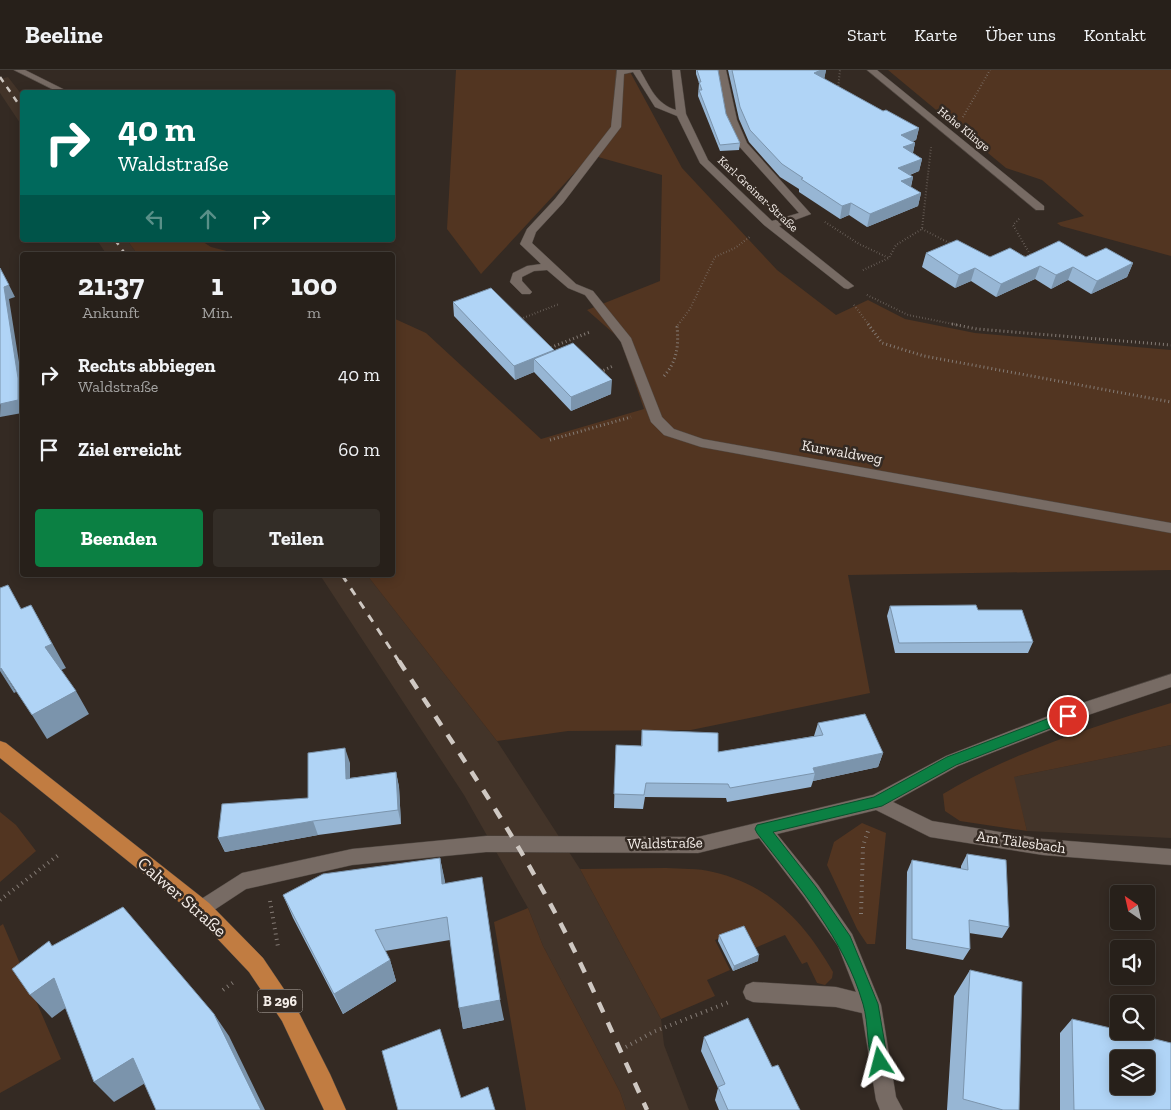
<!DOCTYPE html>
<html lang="de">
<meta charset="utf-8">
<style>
body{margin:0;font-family:"Zilla Slab",serif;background:#332d27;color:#f1f3f6;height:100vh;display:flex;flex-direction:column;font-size:19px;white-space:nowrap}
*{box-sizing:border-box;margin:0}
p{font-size:16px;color:#a4a3a2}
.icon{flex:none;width:28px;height:28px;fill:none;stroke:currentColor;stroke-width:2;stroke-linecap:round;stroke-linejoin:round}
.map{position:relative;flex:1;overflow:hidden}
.sheet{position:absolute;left:20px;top:182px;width:375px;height:325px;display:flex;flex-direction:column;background:#27201a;border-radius:5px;box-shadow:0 2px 12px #0003,0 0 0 1px #433e39}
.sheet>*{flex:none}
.hud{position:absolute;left:20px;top:20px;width:375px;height:152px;border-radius:5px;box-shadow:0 2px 12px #0003,0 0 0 1px #433e39;background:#00695c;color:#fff;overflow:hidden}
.needle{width:32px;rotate:326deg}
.tools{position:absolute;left:1110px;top:815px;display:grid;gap:10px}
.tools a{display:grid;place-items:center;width:45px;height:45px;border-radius:5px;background:#27201a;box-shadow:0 2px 12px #0003,0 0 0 1px #433e39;font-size:25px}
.pin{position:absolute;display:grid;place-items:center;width:42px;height:42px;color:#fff;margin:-21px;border:2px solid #fff;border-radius:50%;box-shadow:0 1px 5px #0007}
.me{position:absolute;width:55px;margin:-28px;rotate:351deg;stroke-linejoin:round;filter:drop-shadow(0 0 4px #0008)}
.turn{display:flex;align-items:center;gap:18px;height:105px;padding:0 15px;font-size:22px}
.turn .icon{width:65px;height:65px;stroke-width:2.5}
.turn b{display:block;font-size:35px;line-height:42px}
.lanes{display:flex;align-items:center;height:48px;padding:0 15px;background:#0003;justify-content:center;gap:25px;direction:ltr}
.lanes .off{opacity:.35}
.eta{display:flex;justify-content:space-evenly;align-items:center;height:85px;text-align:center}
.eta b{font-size:30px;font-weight:800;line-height:35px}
.primary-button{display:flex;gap:10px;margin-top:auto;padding:10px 15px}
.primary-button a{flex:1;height:58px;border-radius:5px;background:#0b8043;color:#fff;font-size:20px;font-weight:800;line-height:58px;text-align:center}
.primary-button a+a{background:#332d27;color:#f1f3f6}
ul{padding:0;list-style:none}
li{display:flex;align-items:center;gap:15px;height:75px;padding:0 15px}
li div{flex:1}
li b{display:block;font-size:19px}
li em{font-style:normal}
header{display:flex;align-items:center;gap:30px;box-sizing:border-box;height:70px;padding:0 25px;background:#27201a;border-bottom:1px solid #433e39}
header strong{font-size:24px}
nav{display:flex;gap:28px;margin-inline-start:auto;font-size:18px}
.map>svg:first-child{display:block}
</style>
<header>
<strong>Beeline</strong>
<nav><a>Start</a><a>Karte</a><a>Über uns</a><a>Kontakt</a></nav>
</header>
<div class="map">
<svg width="1171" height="1040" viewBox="0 0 1171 1040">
<rect width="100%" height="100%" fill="#342a23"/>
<!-- built -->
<path fill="#433429" d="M8 7 22 25V56L0 23V9Z
M97 170H127L138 185H107Z
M320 505H367L497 671 580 799 661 949 664 975 689 1040H626L620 1022 543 876 528 838 464 725Z
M1171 675V768L1027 761 1013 707Z"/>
<!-- green -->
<path fill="#523521" d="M456 0H629L682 98 777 200 836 245 868 230 905 249 975 263 1171 280V500L848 505 870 623 691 660 568 661 497 671 367 505H392L393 248 426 263 541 369 644 339 620 269 587 240 660 211 662 105 591 85 481 204 447 159Z
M888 0H1171V186L1061 156 1057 153 1084 146 1042 110 1006 98Z
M127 170H200L211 177 242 185H138Z
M1171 633V675L1014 707 1027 761 960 751 945 741 943 724C1014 681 1093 657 1171 633Z
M0 742 16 755 36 781 0 812Z
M862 753 886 763 875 874H867L857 859 827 795 834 772Z
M666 798C681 799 698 798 713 802 770 815 805 853 833 902L832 908 825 915 817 913 807 892 802 894 785 865 755 878 743 859 715 870 730 900 707 910 715 926 661 949 580 799Z
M528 838 543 876 620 1022 626 1040H526L494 852Z
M3 854 61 989 0 1023V856Z"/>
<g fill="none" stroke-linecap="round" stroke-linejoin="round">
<!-- minor casing -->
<g stroke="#4f4741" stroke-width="1">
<path id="minor" d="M14 0H25L67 21 58 22Z
M617 0H640C650 17 656 34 676 40L672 0H680L686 44 708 90 772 151 799 143 737 74 727 50 718 0H726L737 50 747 73 811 144 779 156 854 216 848 219 844 218 764 155 700 93 677 46 655 37 633 2 624 4 621 57 563 133 536 162 532 173 576 214 593 221 631 268 662 347 674 359 703 369 1171 453V463L701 377 664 365 651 352 621 272 585 225 568 218 547 200 534 201 522 207V211L532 222 530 224H522L510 212 513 203 527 196 541 194 520 174 527 159 555 129 611 57Z
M867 0H877L1044 136V140H1036Z
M1171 604V617L1091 644 958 696 893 732 932 751 1043 769 1171 779V795L1043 785 930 767 876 740 777 764 818 815 852 864 881 935 896 1027 903 1040H880L876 1030 862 943 836 937 753 932 746 929 743 922 746 915 753 912 836 917 856 922 838 876 804 827 759 768 698 783 486 782 352 795 246 819 202 848 195 845 193 839 195 833 242 803 352 779 486 766 698 767 873 725 946 686 1079 634Z"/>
</g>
<!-- major casing -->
<g stroke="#4f4741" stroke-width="1">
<path id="major" d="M0 671 6 673 209 833 263 888 296 937 330 1004 346 1040H324L282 951 249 902 195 845 0 688Z"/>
</g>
<!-- path-far2 -->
<path stroke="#847b75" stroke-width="2" stroke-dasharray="0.5 2.5" stroke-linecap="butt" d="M838 19 840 0
M963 47 990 0
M1019 149 1013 155 1031 186H1021
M825 152 859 174 889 188
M922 159 953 175
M863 200 889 188 896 175 922 159 931 77
M867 225 908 245 958 255
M854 235 869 255
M518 250 559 234
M678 255 690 239 715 187 735 178 751 166"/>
<!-- path-far1 -->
<path stroke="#847b75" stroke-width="3" stroke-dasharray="1 3" stroke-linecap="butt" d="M868 254 882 273 924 286 1171 332
M952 254 977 259 1171 275
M547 279 590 262
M600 302 613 296
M664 306C677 291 679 276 677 257L679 254
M550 370 631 347"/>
<!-- path -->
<path stroke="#847b75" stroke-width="4" stroke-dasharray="1 4.5" stroke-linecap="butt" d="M0 830 61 783
M270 831 278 877
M861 844 863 776 868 761
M223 920 235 911
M626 977 653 962 729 932"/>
<!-- minor -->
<use href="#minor" fill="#776b64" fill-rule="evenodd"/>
<!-- major -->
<use href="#major" fill="#c17c41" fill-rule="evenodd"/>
<!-- rail-far2 -->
<path stroke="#cfc8c2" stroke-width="2.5" stroke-dasharray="6 6" stroke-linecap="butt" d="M0 7 22 39
M115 170 126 185"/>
<!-- rail-far1 -->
<path stroke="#cfc8c2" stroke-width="3" stroke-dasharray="8 8" stroke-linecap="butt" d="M342 505 400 593"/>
<!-- rail -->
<path stroke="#cfc8c2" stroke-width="4.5" stroke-dasharray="11 11" stroke-linecap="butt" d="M399 591C448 666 498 739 541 817 581 888 613 965 647 1040"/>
</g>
<!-- wall -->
<path fill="#97b6d4" d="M696 0H718L726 44 740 73 739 80 720 81 698 26 699 13 696 4Z
M728 0H826L824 9 883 41 919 58 916 70 913 71 915 73 913 83 922 89 919 101 910 105 913 107 911 117 921 123 918 136 867 157 849 145 840 149 799 122V119L780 107 749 72 739 49Z
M926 183 990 187H1086L1133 193 1127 207 1091 224 1068 210 1051 219 1035 209 996 227 971 211 955 218 922 197Z
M453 232 554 281 611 324 571 341 534 302 515 310 454 246Z
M890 536 978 540 1033 572 1028 583H895L887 546Z
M818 653 883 683 878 697 813 711 811 717 727 732 726 728 645 727 643 739 614 738 616 675 641 676 642 660 718 682 814 666Z
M350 693V708L396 702 399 717 401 754 318 765 225 782 218 768 308 728Z
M967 784 1009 857 1002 868 969 863 970 879 963 890 906 879 907 802 912 790 961 799V796Z
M440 788 445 814 504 950 463 959 450 870 385 881 390 890 396 911 343 944 293 848 283 825Z
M719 865 758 891 733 901 718 871Z
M970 900 1019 1040H947L954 926Z
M1072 949 1171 1040H1060V963Z
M704 967 772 997 800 1040H719L715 1030 718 1018 701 981Z"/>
<!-- shaded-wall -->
<path fill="#7b94ac" d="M821 0H826L824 10 814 3Z
M919 58 916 70 899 77 901 65Z
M915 73 912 85 903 77Z
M922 89 919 101 896 110 898 98Z
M913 107 910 119 901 111Z
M921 123 918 136 867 157 870 144Z
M851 133 849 145 840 149 842 136Z
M1133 193 1127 207 1091 224 1097 211Z
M1040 196 1035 209 996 227 1001 214Z
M1073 197 1068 210 1051 219 1056 205Z
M975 198 971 211 955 218 959 205Z
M9 215 15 227 9 229 22 311V343L0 347 4 217Z
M554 280 534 289V302L515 310 514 296Z
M612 310 611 324 571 341V327Z
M31 535 66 598 59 601 45 577Z
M1 598 16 622 14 623 0 601V599Z
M76 621 89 644 47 669 32 645Z
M345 678 350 693V723L346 709Z
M883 683 878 697 813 711 815 703 813 698Z
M396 702 399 717 401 754 398 740Z
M313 751 318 765 225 782 218 768Z
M440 788 445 811 447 837 442 814Z
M759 885 758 891 733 901 734 896Z
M390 890 396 911 343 944 334 924Z
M54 908 75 931 52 948 30 925Z
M500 930 504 950 463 959 459 938Z
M214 944 229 966 265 1040H261Z
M133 988 152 1009 114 1032 94 1012Z"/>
<!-- building -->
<path fill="#b0d4f6" stroke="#7b94ac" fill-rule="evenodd" d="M697 0H718L726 44 740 73 720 75 699 20H702L699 12H701Z
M732 0H821L814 3 883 41 886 40 919 58 901 65 915 73 903 77 922 89 898 98 913 107 901 111 921 123 870 144 851 133 842 136 801 109 803 108 782 94 750 60 740 37Z
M957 170 990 187 1010 178 1025 187 1059 171 1086 187 1106 178 1133 193 1097 211 1073 197 1056 205 1040 196 1001 214 975 198 959 205 926 183Z
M0 198 9 215 4 217 18 308V330L0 334Z
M491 218 554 280 514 296 453 232Z
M573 273 612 310 571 327 534 289Z
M8 515 21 539 31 535 52 574 45 577 76 621 32 645 1 598 0 599V518Z
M976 535 978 540H1022L1033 572 899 573 890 536Z
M865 644 883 683 813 698 815 703 730 718 728 714 646 713 644 725 614 724 616 675 642 676V660L718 663V682L823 665 818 653Z
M345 678 346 709 396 702 398 740 313 751 218 768 222 734 308 728V683Z
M967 784 1006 790 1009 857 969 850 970 879 912 869V790L968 800Z
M440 788 442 814 482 807 500 930 459 938 447 847 375 860 390 890 334 924 283 825 323 804Z
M123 837 214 944 261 1040H156L133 988 94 1012 54 908 30 925 12 899 49 871 52 876Z
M744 856 759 885 734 896 719 865Z
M970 900 1022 912 1019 1040H1003L963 1029Z
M748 948 772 997 778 995 800 1040H728L718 1017 725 1014 704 967Z
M1072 949 1119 960V961H1123L1171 973V1040H1074ZM1119 989H1146V1016H1119Z
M440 959 461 1028 488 1017 495 1040H398L382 981Z"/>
<!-- route -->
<path fill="#0b8043" stroke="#07532c" d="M1068 641 1073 642 1075 646 1073 649 956 695 882 736 773 762 816 817 850 866 878 934 888 992 885 998 880 1000 874 998C866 978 869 954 863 934 844 868 798 816 757 763L755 759 757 755 874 727 947 687Z"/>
<g text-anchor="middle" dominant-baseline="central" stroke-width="5" stroke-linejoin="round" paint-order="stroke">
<!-- far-street labels -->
<g font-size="12" fill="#f4ede8" stroke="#342a23">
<text transform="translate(964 59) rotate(39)">Hohe Klinge</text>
<text transform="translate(758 124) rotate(43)">Karl-Greiner-Straße</text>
</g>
<!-- shield labels -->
<rect fill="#342a23" stroke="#bab2ad" stroke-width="1" x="257.5" y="919.5" width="45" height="23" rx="4"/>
<g font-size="14" font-weight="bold" fill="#f4ede8">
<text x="280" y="931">B 296</text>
</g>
<!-- street labels -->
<g font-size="15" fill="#f4ede8" stroke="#342a23">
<text transform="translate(842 382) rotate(10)">Kurwaldweg</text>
<text transform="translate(1021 772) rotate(8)">Am Tälesbach</text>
<text transform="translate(665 773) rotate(-1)">Waldstraße</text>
</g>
<!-- near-street labels -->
<g font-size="18" fill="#f4ede8" stroke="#342a23">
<text transform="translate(182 827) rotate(41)">Calwer Straße</text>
</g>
</g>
</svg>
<div class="tools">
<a><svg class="needle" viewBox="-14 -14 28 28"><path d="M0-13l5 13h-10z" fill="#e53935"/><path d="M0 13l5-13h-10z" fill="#a4a3a2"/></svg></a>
<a><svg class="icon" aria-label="sound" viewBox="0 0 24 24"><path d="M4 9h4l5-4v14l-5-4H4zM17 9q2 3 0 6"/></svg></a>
<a><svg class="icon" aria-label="search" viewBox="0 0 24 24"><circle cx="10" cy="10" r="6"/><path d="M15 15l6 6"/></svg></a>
<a><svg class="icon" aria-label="layers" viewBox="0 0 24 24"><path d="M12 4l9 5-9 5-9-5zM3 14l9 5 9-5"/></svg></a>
</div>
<div class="pin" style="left:1068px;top:646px;background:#d93025"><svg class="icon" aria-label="arrive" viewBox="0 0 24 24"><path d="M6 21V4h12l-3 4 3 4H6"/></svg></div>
<svg class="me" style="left:880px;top:992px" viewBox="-20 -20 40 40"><path d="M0-17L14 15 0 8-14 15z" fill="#0b8043" stroke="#fff" stroke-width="4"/></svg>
<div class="hud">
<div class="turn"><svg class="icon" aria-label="right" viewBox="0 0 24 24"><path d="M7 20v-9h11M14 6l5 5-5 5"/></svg><div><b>40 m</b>Waldstraße</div></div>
<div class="lanes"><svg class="icon off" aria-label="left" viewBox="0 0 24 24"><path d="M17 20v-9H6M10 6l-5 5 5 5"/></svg><svg class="icon off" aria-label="ahead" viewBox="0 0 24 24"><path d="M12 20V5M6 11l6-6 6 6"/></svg><svg class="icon" aria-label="right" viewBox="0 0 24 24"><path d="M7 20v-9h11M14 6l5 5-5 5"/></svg></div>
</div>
<section class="sheet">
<div class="eta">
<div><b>21:37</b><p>Ankunft</p></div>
<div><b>1</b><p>Min.</p></div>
<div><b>100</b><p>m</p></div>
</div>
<ul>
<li><svg class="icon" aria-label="right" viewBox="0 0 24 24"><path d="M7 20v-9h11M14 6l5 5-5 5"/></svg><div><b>Rechts abbiegen</b><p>Waldstraße</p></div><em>40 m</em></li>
<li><svg class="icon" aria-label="arrive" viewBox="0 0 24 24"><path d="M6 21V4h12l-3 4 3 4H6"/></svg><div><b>Ziel erreicht</b></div><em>60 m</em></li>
</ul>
<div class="primary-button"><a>Beenden</a><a>Teilen</a></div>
</section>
</div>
